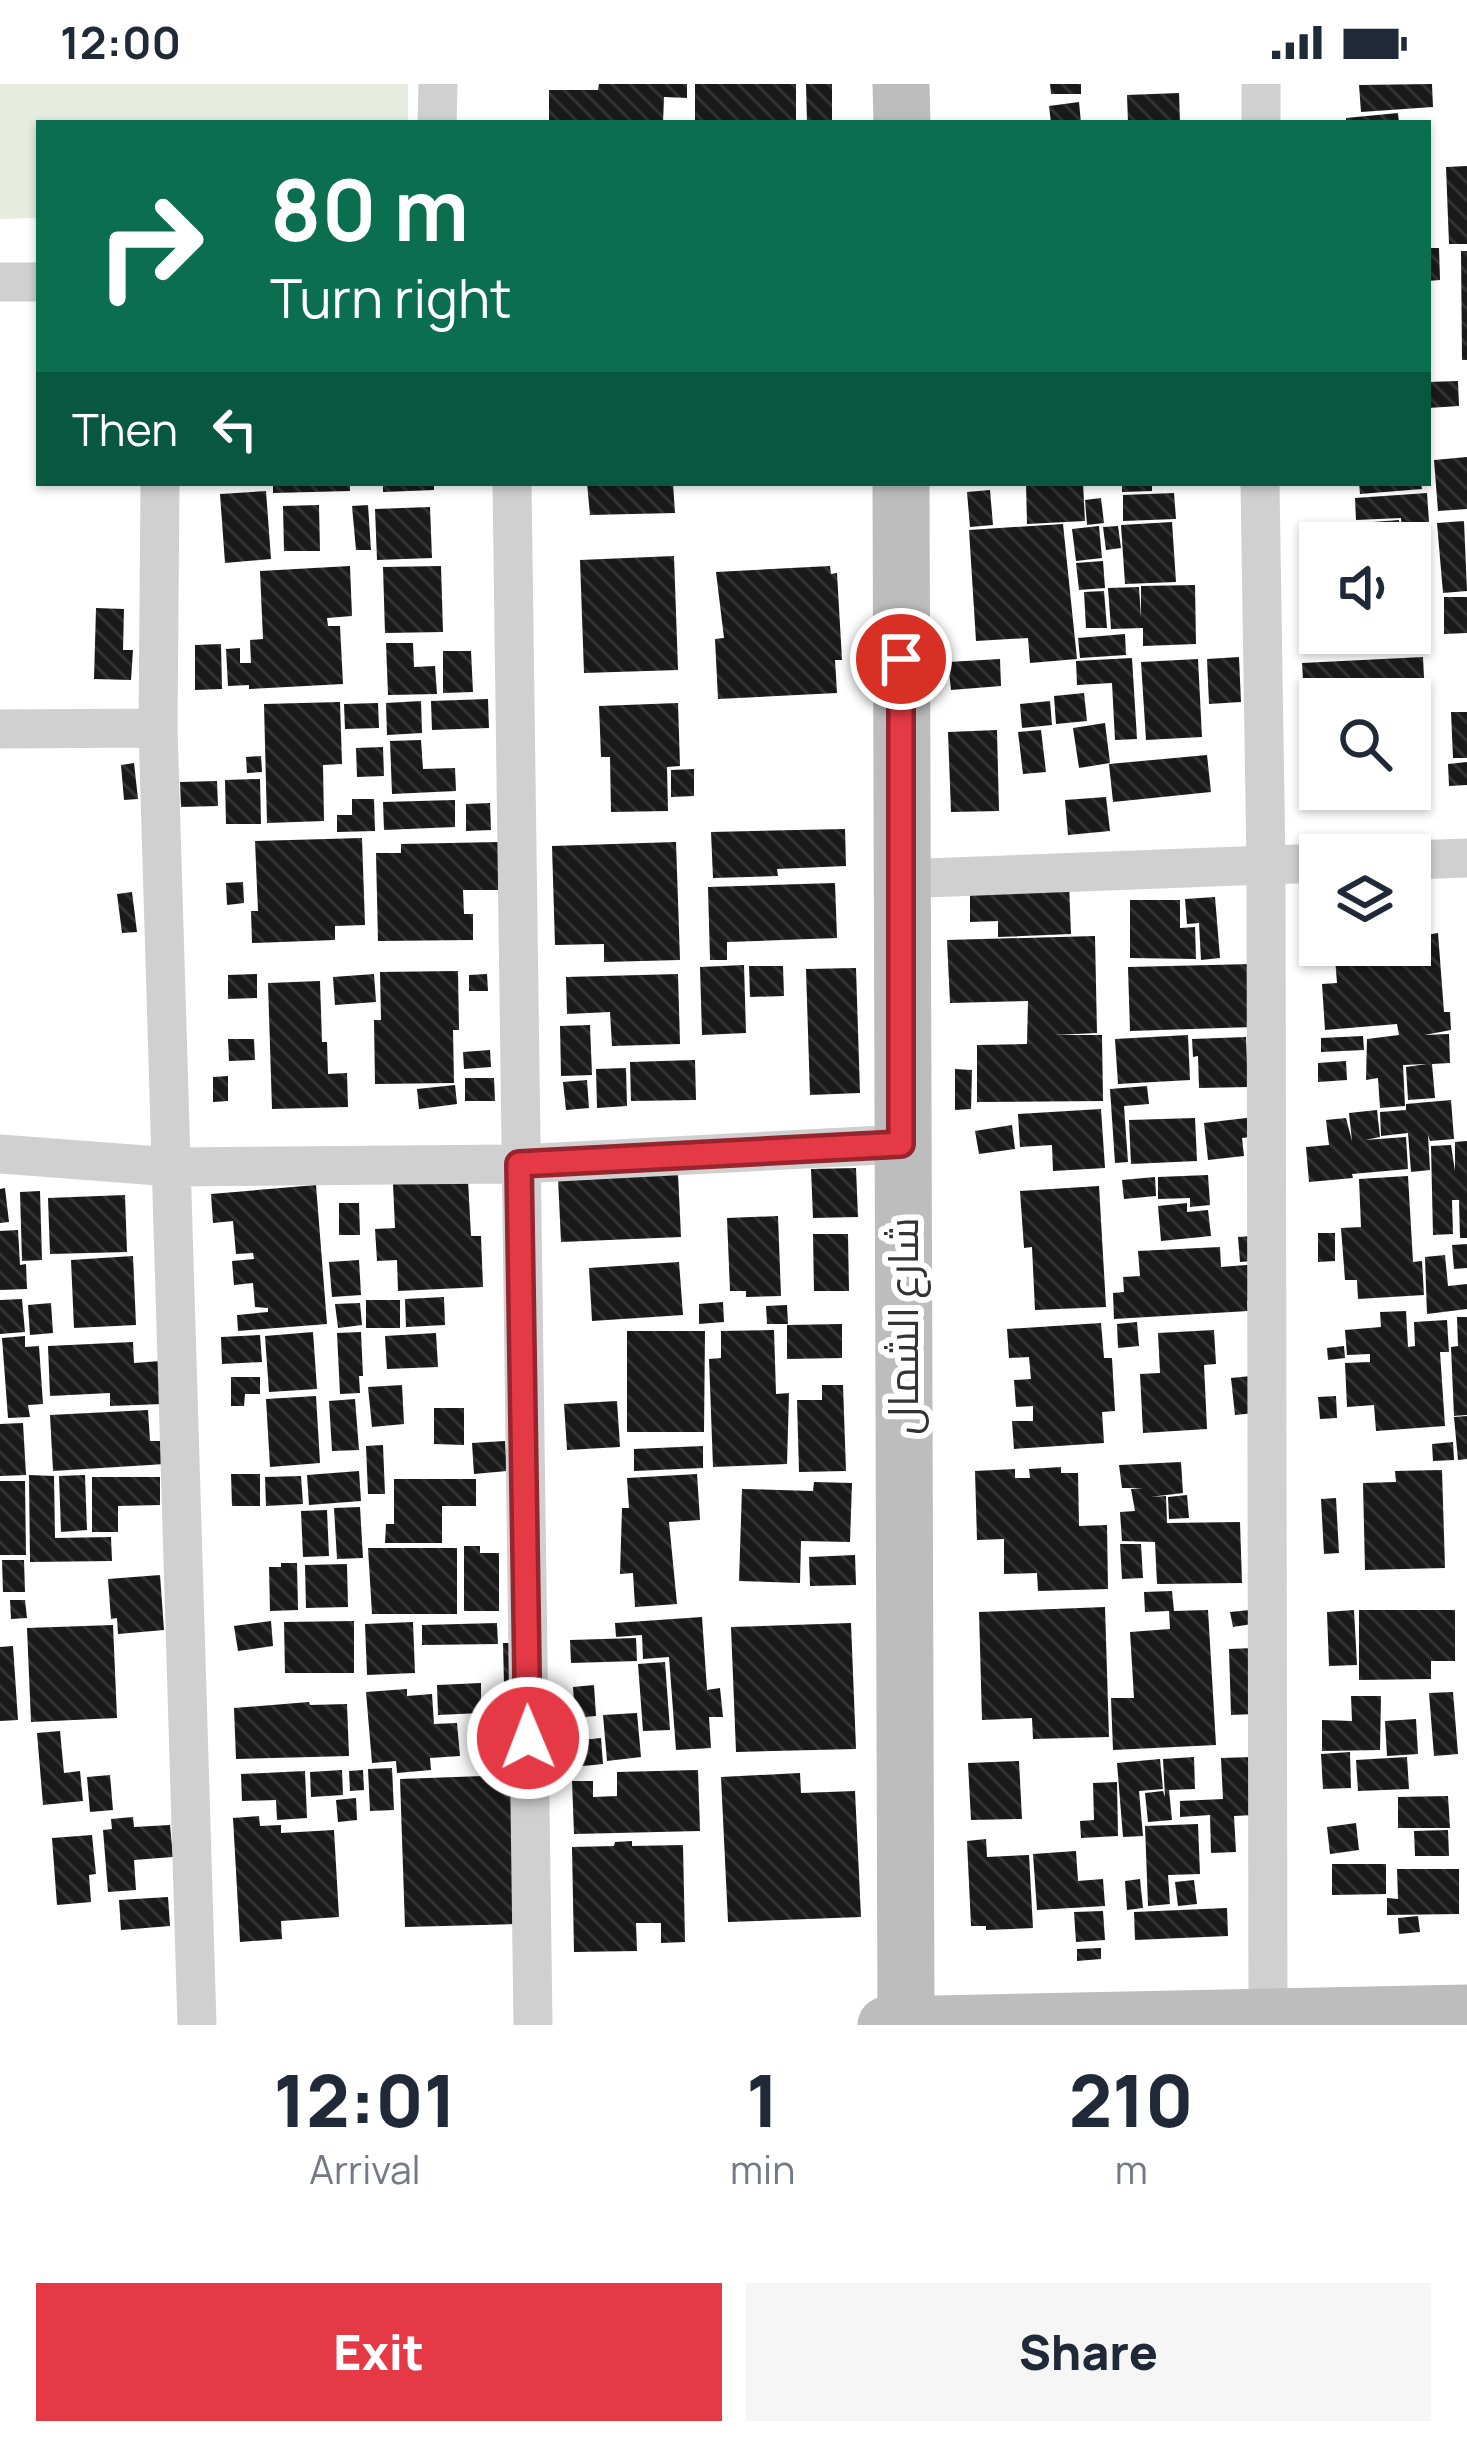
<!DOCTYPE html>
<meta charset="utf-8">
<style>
body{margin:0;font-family:Manrope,Cairo,sans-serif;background:#f6f6f7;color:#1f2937;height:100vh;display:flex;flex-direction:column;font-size:45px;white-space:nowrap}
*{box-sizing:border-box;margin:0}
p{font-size:39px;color:#747a83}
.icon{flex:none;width:66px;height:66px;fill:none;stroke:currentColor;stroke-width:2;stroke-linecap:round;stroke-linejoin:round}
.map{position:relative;height:1941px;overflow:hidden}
.panel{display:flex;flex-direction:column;background:#fff;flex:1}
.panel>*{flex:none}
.banner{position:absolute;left:36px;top:36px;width:1395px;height:366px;border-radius:0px;box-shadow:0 3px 9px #0004;background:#0b6e4f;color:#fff;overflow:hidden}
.controls{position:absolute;left:1299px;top:438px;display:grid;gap:24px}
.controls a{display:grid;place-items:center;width:132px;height:132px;border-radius:0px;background:#fff;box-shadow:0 3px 9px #0004;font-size:60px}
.pin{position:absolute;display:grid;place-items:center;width:102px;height:102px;color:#fff;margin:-51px;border:6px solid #fff;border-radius:50%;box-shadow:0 3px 12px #0007}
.me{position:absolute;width:132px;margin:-66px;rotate:359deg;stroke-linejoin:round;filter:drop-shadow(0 0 9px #0008)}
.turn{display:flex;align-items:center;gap:42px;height:252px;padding:0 36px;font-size:54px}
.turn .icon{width:156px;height:156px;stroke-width:2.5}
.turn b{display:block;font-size:84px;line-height:102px}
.then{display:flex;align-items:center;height:114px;padding:0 36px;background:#0003;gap:24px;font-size:45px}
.eta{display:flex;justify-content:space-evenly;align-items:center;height:204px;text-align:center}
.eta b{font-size:72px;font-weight:800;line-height:84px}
.primary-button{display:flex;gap:24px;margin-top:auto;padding:24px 36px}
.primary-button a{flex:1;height:138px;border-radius:0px;background:#e63946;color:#fff;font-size:48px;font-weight:800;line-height:138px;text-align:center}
.primary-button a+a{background:#f6f6f7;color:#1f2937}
.status{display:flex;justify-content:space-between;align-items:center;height:84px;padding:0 60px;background:#fff;direction:ltr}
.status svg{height:33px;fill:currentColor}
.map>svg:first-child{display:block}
</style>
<div class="status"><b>12:00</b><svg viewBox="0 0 49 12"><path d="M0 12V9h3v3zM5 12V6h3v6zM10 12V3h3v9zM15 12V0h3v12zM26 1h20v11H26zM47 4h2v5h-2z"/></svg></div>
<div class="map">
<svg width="1467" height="1941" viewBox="0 0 1467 1941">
<defs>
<pattern id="building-back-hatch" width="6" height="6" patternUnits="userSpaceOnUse" patternTransform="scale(3)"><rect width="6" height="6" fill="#1a1a1a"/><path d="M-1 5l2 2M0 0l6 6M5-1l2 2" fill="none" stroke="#333"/></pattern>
</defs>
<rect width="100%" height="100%" fill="#fff"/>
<!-- pitch -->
<path fill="#e6ecdf" d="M0 0H408V39H39V134L0 135Z"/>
<!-- building -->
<path fill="url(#building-back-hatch)" d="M599 0H687V14L664 13 663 39H549V6H598Z
M695 0H796V39H695Z
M806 0H832V39H807Z
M1050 0H1081V10H1051Z
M1432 0 1433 23 1361 28 1359 1Z
M1179 9 1180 39H1128L1127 11Z
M1079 18 1081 39H1051L1049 22Z
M1398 29 1399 39H1346V34Z
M1467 82V160H1449L1446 83Z
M1428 164H1439L1440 196 1428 197Z
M1461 167H1467V276H1462Z
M1458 297 1459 322 1428 324V298Z
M1467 373V425L1438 427 1434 376Z
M273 399H350V407L273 409Z
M383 399H434V406L383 408Z
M587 399H673L675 429 590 431Z
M1026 399H1083L1085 437 1027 440Z
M1122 399H1152V407L1122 408Z
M1359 399H1421L1422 405 1360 410Z
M990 406 993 441 970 443 967 408Z
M266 407 271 475 225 479 220 410Z
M1174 409 1176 435 1123 437V411Z
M1427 409 1431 468 1410 469V459H1403L1401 434 1356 436 1355 414Z
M1101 414 1104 439 1087 441 1085 416Z
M319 421 320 467H284L283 422Z
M368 421 371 466H356L352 422Z
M430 423 432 474 377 476 375 425Z
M1399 436 1400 459H1349L1347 440Z
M1464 437 1467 507 1443 509 1437 439Z
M1172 438 1176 498 1125 500 1121 441Z
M1063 440 1077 575 1030 579 1028 554 976 557 969 446Z
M1099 442 1102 474 1076 477 1072 445Z
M1118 442 1121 464 1106 466 1103 443Z
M674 472 678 586 584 589 580 476Z
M1103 477 1105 504 1079 506 1076 479Z
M350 482 352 532 327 534 328 542H340L343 600 249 605V601L228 602 226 565 240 564V579H251L250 556 263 555 260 487Z
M441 482 443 548 385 549 383 483Z
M830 482 831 490 837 489 842 576H835L837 609 718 615 715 555 724 554 716 488Z
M1195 501 1196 560 1143 562V544L1111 545 1108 504 1139 503 1141 534V502Z
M1104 507 1107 544H1086L1084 508Z
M1444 513H1467V549L1444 550Z
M96 524 124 525 123 566H133L131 596 94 595Z
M1125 550 1126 571 1080 574 1078 554Z
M386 559H413L414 583 435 582 437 610 388 611Z
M221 560 222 605 195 606V561Z
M443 567H471L473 608 443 609Z
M1239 573 1241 618 1209 620 1207 575Z
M1423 573 1428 676 1410 677V615H1320V682H1308L1302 579Z
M1132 574 1137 655 1115 656 1112 599 1077 601 1076 577Z
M1000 575 1001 602 951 606 948 578Z
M1198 575 1202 653 1146 656 1141 578Z
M1084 609 1087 637 1056 640 1054 612Z
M488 615 489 644 432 646 431 617Z
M421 617 422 649 387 651 386 619Z
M1050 617 1052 641 1022 644 1020 620Z
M340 618 342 680 323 681 324 737 267 739 264 620Z
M378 619 379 644 345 645 344 620Z
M678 619 680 682 667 683 668 727 611 728 610 673H601L599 622Z
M1451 628H1467V674H1453Z
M1105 639 1110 679 1079 684 1073 644Z
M997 646 999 727 951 728 948 648Z
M1041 646 1046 688 1023 690 1018 648Z
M421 656 423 685 455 684 456 707 392 710 390 657Z
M383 663 384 692 357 693 356 664Z
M1207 671 1211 708 1113 718 1109 680Z
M261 672 262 688 247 689 246 673Z
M1467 678V701L1449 702 1448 680Z
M134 679 138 715 124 716 121 681Z
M694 685V712L671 713V686Z
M260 695 261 740H226L225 696Z
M217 697 218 722 181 723 180 698Z
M1106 713 1110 747 1068 751 1065 716Z
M352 715H374L375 747 337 748V731H352Z
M455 716V743L384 746 383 718Z
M490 719 491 746 466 747V720Z
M845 745 846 782 777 785 778 792 713 794 711 748Z
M362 754 365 841 335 842V856L252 859 251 827H258L255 757Z
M499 758 500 806H463L464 830H473V856L378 857 376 769H401V760Z
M676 758 680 876 604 878V860L555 861 552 762Z
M1422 797 1426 851 1438 849 1444 928H1450L1451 946 1424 951 1449 950 1450 979 1432 980 1435 1014 1408 1016 1406 983 1427 980 1403 981 1405 1022 1380 1024 1378 994 1366 996 1367 955 1399 951 1397 940 1325 946 1322 900 1337 899 1334 861H1410V798Z
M243 798 244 819 227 821 226 799Z
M835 799 837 854 727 858V876H710L708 803Z
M1069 799 1071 850 998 853V837L970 838V802Z
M1311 802H1320V836H1311Z
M132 808 137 848 122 849 117 810Z
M1215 813 1220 874 1201 876 1199 839 1187 840 1185 815Z
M1130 816H1180V844L1195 843 1196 875 1130 874Z
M1095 852 1097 949 1055 951H1102L1103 1017 977 1018V961L1027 960 1028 917 950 919 947 856Z
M1252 880 1253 943 1130 947 1128 883Z
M744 881 746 949 702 951 700 883Z
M749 882H783L784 912 750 913Z
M856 884 860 1009 810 1011 806 885Z
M458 887 459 946H453L454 999 375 1000 374 936H381L380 888Z
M257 890V914L228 915V891Z
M374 890 376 918 335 921 333 893Z
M487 890 488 907H469V891Z
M678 890 680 960 612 962 610 928 567 930 566 893Z
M320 897 322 958H327L328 990 347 989 348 1023 272 1025 268 899Z
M590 941 592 991 561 992 560 942Z
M1188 951 1190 996 1118 1000 1115 955Z
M1363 952 1364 966 1321 968V954Z
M1246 953 1248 1003 1199 1004 1198 972 1193 973 1192 955Z
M228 955H254L255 976 229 977Z
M490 966 491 983 464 985 463 968Z
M695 976 696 1016 631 1017 630 978Z
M1346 977 1347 996 1318 998V979Z
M626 984 627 1022 597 1024 596 985Z
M955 985 972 986 971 1025 955 1026Z
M228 992V1017L213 1018V993Z
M465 994H494L495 1017H465Z
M587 996 589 1024 566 1026 563 998Z
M455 1001 457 1020 419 1025 417 1005Z
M1147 1002 1149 1020 1124 1022 1128 1078 1115 1079 1110 1005Z
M1451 1016 1454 1055 1430 1057 1428 1051 1430 1086 1411 1088 1408 1049 1381 1052 1380 1028 1406 1026V1020Z
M1101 1025 1105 1084 1053 1087 1052 1061 1020 1063 1018 1030Z
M1377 1026 1380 1053 1365 1056 1406 1053 1408 1085 1352 1090 1353 1094 1309 1098 1306 1063 1329 1061 1326 1036 1346 1034 1352 1057 1349 1029Z
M1263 1032 1266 1051 1242 1054 1244 1072 1208 1076 1204 1039Z
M1195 1034 1197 1077 1131 1080 1129 1036Z
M1012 1041 1015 1065 979 1070 975 1047Z
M1467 1057V1154H1460L1459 1116H1452L1453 1150 1433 1151 1431 1062 1451 1061 1455 1087V1058Z
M856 1084 858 1133 813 1134 811 1085Z
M678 1090 681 1153 561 1158 558 1094Z
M1208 1091 1210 1121 1190 1123V1114L1158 1115V1093Z
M1408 1092 1413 1178 1422 1177 1424 1211 1358 1215 1357 1196H1345L1341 1144 1361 1143 1359 1095Z
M1155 1093 1156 1112 1124 1115 1122 1096Z
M468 1096 471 1152H481L483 1203 398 1207 397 1176 377 1177 375 1145 395 1144 393 1100Z
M316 1101 327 1240 238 1247 237 1231 268 1228V1224L255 1223 253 1199 234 1201 232 1177 254 1175 253 1169 236 1170 233 1137 213 1139 211 1110Z
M1099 1102 1106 1223 1035 1226 1032 1163 1024 1164 1020 1107Z
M5 1104 9 1138 0 1139V1105Z
M40 1107 42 1176 22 1177 20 1108Z
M125 1111 127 1168 50 1170 48 1114Z
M339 1119H359L360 1151H339Z
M1187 1119V1128L1208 1126 1211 1152 1161 1157 1158 1122Z
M778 1132 781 1212 746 1213V1207H730L727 1134Z
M18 1146 20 1181 26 1180 27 1205 0 1206V1147Z
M1318 1149H1335V1177L1318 1178Z
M813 1150H848L849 1207H814Z
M1251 1152 1252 1177 1240 1178 1238 1153Z
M1467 1160V1184L1454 1185 1452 1161Z
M1220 1163 1221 1183 1259 1180 1261 1216 1247 1217 1248 1227 1114 1235 1113 1209 1124 1208 1123 1193 1140 1192 1138 1167Z
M1445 1171 1448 1202 1467 1200V1225L1427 1230 1425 1173Z
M133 1172 136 1241 74 1244 71 1176Z
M359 1176 361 1211 332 1213 329 1178Z
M679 1178 683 1231 592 1237 589 1184Z
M444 1213 445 1241 406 1243 405 1215Z
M22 1215 25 1248 0 1250V1216Z
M366 1216H400V1244H366Z
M723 1218 724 1238 699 1240V1220Z
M51 1219 53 1249 30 1251 28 1221Z
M360 1219 362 1241 338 1244 335 1220Z
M787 1221 788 1240H767L766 1222Z
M1406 1227 1408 1263 1415 1262 1414 1238 1447 1236 1449 1268H1440L1445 1342 1376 1347 1374 1321 1347 1323 1345 1279 1370 1278V1270L1347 1271 1345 1246 1381 1243 1380 1228Z
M1457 1233H1467V1331L1454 1332 1451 1263 1458 1262Z
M1137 1238 1139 1262 1118 1264 1117 1240Z
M1101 1239 1104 1274H1112L1115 1327 1102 1328 1104 1359 1014 1365 1012 1337H1033V1322L1016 1323 1014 1296 1031 1295 1029 1273 1009 1274 1007 1245Z
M842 1240V1274L787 1275V1241Z
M774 1246 776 1310 789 1309 787 1380 713 1383 709 1275 721 1274V1247Z
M1214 1246 1216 1280 1204 1281 1207 1345 1143 1349 1140 1290 1160 1289 1158 1249Z
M627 1247H705L704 1348H627Z
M313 1248 317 1305 269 1308 265 1252Z
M361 1248 363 1292H359L360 1309 340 1310 337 1249Z
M436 1249 438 1283 387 1285 385 1252Z
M260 1251 262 1278 222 1280 221 1253Z
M25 1252V1263L39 1262 43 1320 28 1321 30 1333 8 1334 2 1254Z
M133 1258 134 1279 161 1277 163 1320 110 1322V1309L50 1312 48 1262Z
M1344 1262 1345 1274 1328 1276 1327 1264Z
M1251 1292 1255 1329 1235 1331 1231 1294Z
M231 1293H260V1310H245L244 1322H231Z
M402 1301 404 1340 372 1343 368 1303Z
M822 1301H843L846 1387 799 1388 797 1316H822Z
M316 1312 320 1379 270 1383 266 1315Z
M1336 1312 1337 1334 1320 1335 1318 1313Z
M355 1315 359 1366 332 1367 329 1317Z
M617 1317 620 1363 567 1366 564 1320Z
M434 1324H464V1361L434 1360Z
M148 1326 150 1357H163L165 1380 53 1387 50 1331Z
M1467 1332V1375L1458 1376 1454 1333Z
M23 1339 26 1391 0 1392V1340Z
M505 1357 507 1387 474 1390 472 1359Z
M1453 1358 1454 1376 1433 1377 1432 1360Z
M383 1361 385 1410H368L366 1362Z
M703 1362V1384L634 1387V1365Z
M1181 1378 1183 1409 1150 1413 1166 1412 1167 1439 1240 1438 1242 1499 1157 1500 1155 1458 1122 1457 1120 1428 1135 1427 1131 1405 1143 1404H1122L1119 1381Z
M1061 1383V1389H1078L1079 1442 1107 1441 1108 1505 1038 1507 1037 1489 1004 1490V1455L977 1456 975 1387 1015 1385V1394H1030L1029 1385Z
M1442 1386 1445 1484 1365 1486 1363 1399 1396 1398 1395 1387Z
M359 1387 361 1417 309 1421 307 1391Z
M231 1390H260V1422H232Z
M697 1390 700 1436 669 1438 677 1520 635 1523 633 1489 620 1490 622 1424H629L627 1394Z
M29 1391 54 1392 55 1454 111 1453 112 1477 30 1478Z
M85 1391 87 1446 61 1448 59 1392Z
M301 1392 303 1420 266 1422 265 1393Z
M92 1393H160V1421L118 1422V1448H92Z
M394 1395H476V1422H442V1459H385L386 1440H394Z
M0 1397H25L26 1471H0Z
M814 1398 852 1399 850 1458 801 1457 800 1499 739 1497 742 1405 813 1407Z
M1187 1411 1189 1434 1169 1435 1168 1413Z
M1336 1414 1339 1469 1324 1470 1321 1415Z
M360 1423 363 1474 337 1475 334 1424Z
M327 1426 329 1472 303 1473 301 1427Z
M1120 1460H1141L1143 1494 1122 1495Z
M464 1462H480V1469H499V1527H464Z
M368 1464H457V1530H372Z
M855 1471 856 1501 810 1502 809 1473Z
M2 1476H24L25 1508H3Z
M281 1479H297L298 1526 270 1527 269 1483H281Z
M347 1480 348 1523 306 1524 305 1481Z
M160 1491 164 1546 118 1550 117 1534 111 1535 108 1495Z
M1172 1507 1174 1527 1208 1526 1216 1661 1113 1666 1111 1614H1134L1130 1548 1170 1545 1169 1527 1145 1528 1144 1508Z
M10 1516H25L27 1534 11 1535Z
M1105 1523 1109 1653 1033 1655 1032 1634 982 1636 979 1528Z
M1250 1526 1252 1540 1233 1543 1230 1528Z
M1354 1526 1357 1581 1329 1582 1327 1528Z
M1359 1526H1455V1577H1431V1595L1359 1596Z
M702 1533 707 1606 720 1604 723 1633H709L711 1664 676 1666 669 1573 643 1575 642 1551 616 1553 615 1539Z
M271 1537 273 1562 238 1567 234 1542Z
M354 1537V1589H285L284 1538Z
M413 1538 415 1589 367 1591 365 1540Z
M497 1539 498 1560 422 1561V1541Z
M851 1539 856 1665 736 1668 731 1543Z
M113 1541 117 1634 31 1638 27 1544Z
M636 1554 637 1577 571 1579 570 1556Z
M503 1559H518L519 1601H504Z
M13 1562 18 1636 0 1637V1563Z
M1253 1564 1255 1630 1231 1631 1229 1565Z
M665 1578 670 1646 643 1647 638 1580Z
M481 1599V1629L438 1631 437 1601Z
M594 1601 596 1632 575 1634 573 1603Z
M407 1605V1612L432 1610 434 1640 457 1639 460 1672 430 1674 431 1686 397 1689 396 1677 372 1679 366 1608Z
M1453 1608 1458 1670 1434 1672 1429 1609Z
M1351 1612H1381L1380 1666 1322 1667V1636L1352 1637Z
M309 1618 310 1621 347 1620 349 1672 236 1675 234 1624Z
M637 1629 641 1673 607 1677 603 1631Z
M1416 1635 1418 1670 1387 1672 1385 1637Z
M60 1647 64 1689 80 1687 83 1717 43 1721 37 1649Z
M601 1654 603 1680 573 1683 572 1657Z
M1350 1668 1351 1704 1323 1705 1321 1670Z
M1194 1673 1195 1705 1169 1706 1172 1736 1148 1738 1145 1709 1163 1707 1165 1713 1163 1675Z
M1252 1673 1255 1731 1234 1732 1236 1768 1211 1769 1210 1731 1180 1733V1717L1223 1715 1221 1674Z
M1407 1673 1409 1705 1358 1707 1356 1676Z
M1160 1675 1163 1705 1139 1707 1143 1752 1123 1753 1117 1679Z
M1019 1677 1022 1735 971 1736 968 1679Z
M392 1684 394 1726 370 1727 368 1685Z
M342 1686 343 1711 311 1713 310 1688Z
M363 1686 364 1706 350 1707 349 1687Z
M698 1686 700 1747 574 1750 572 1697H593V1713L617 1712V1688Z
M305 1687 307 1734 277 1736 276 1716 242 1717 241 1690Z
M800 1689 801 1709 855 1707 861 1833 728 1838 721 1693Z
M110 1691 113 1726 90 1728 87 1693Z
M511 1691 515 1840 405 1843 400 1695Z
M1117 1698 1118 1752 1081 1754 1080 1737 1094 1736 1093 1699Z
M1448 1712 1450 1744H1398V1713Z
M356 1714 357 1736 338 1738 336 1716Z
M259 1732 260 1742 281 1741V1749L334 1746 339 1833 281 1837 282 1855 240 1858 233 1734Z
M133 1733 134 1743 170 1741 173 1773 134 1776 136 1806 108 1808 103 1746 112 1745 111 1735Z
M1356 1739 1359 1766 1330 1770 1327 1743Z
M1198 1740 1200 1790 1168 1791 1170 1820 1148 1822 1145 1742Z
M1448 1746 1449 1772H1415L1414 1747Z
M92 1751 96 1790 89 1791 91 1818 57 1821 52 1754Z
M986 1755 987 1773 1029 1771 1033 1844 986 1846V1842H971L967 1757Z
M632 1757V1762L683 1761 685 1858 661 1859V1839H636L637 1867 574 1868 572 1763 614 1762 615 1758Z
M1076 1767 1078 1797 1103 1795 1105 1822 1037 1826 1033 1770Z
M1332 1780H1386V1810L1332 1811Z
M1397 1785H1459V1830L1387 1831V1814L1398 1815Z
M1140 1795 1143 1824 1127 1826 1125 1797Z
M1194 1796 1197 1820 1178 1822 1175 1798Z
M168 1813 170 1842 121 1846 119 1816Z
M1227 1824 1228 1852 1135 1856 1134 1828Z
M1103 1827 1105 1856 1076 1858 1074 1828Z
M1418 1832 1420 1848 1399 1850 1398 1834Z
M1101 1864V1875L1077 1877V1865Z"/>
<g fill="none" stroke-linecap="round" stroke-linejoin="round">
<!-- street -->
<path stroke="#d0d0d0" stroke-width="39" d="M437 39 438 0
M1261 39V0
M0 198H39
M160 399 158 644 197 1941
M512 399 533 1941
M1260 399 1266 781 1268 1941
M0 645 158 644
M1410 776 1467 774
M900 795 1320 779
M0 1070 172 1083 519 1080 901 1060"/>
<!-- secondary -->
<path stroke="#bdbdbd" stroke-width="57" d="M901 0 902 39
M901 399 906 1941
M886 1941 1467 1929"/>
</g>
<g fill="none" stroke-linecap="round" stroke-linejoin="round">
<!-- route casing -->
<g stroke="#96252e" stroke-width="30">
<path id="route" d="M528 1654 519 1080 901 1060V575"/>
</g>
<!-- route -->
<use href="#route" stroke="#e63946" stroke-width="21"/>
</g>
<g text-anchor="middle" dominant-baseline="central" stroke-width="12" stroke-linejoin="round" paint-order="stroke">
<!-- street labels -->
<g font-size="42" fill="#333" stroke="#fff">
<text transform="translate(902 1242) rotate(-90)">شارع الشمال</text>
</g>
</g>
</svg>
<div class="controls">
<a><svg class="icon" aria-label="sound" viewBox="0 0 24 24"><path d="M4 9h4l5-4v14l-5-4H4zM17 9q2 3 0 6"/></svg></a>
<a><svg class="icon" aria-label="search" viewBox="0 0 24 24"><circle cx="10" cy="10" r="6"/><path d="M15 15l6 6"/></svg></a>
<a><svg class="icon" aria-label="layers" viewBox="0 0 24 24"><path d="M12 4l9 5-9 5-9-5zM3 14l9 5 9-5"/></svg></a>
</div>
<div class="pin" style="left:901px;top:575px;background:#d93025"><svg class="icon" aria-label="arrive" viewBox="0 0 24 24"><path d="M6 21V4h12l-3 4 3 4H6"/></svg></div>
<svg class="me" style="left:528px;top:1654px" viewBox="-20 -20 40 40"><circle r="17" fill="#e63946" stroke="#fff" stroke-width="3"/><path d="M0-11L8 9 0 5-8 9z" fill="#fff"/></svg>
<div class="banner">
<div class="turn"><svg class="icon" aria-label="right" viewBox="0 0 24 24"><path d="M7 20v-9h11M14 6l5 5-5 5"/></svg><div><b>80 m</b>Turn right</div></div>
<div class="then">Then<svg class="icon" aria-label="left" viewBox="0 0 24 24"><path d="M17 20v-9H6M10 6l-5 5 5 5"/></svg></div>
</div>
</div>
<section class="panel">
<div class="eta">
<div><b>12:01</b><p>Arrival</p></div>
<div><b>1</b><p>min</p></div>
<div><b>210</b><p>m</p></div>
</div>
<div class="primary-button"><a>Exit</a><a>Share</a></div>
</section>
